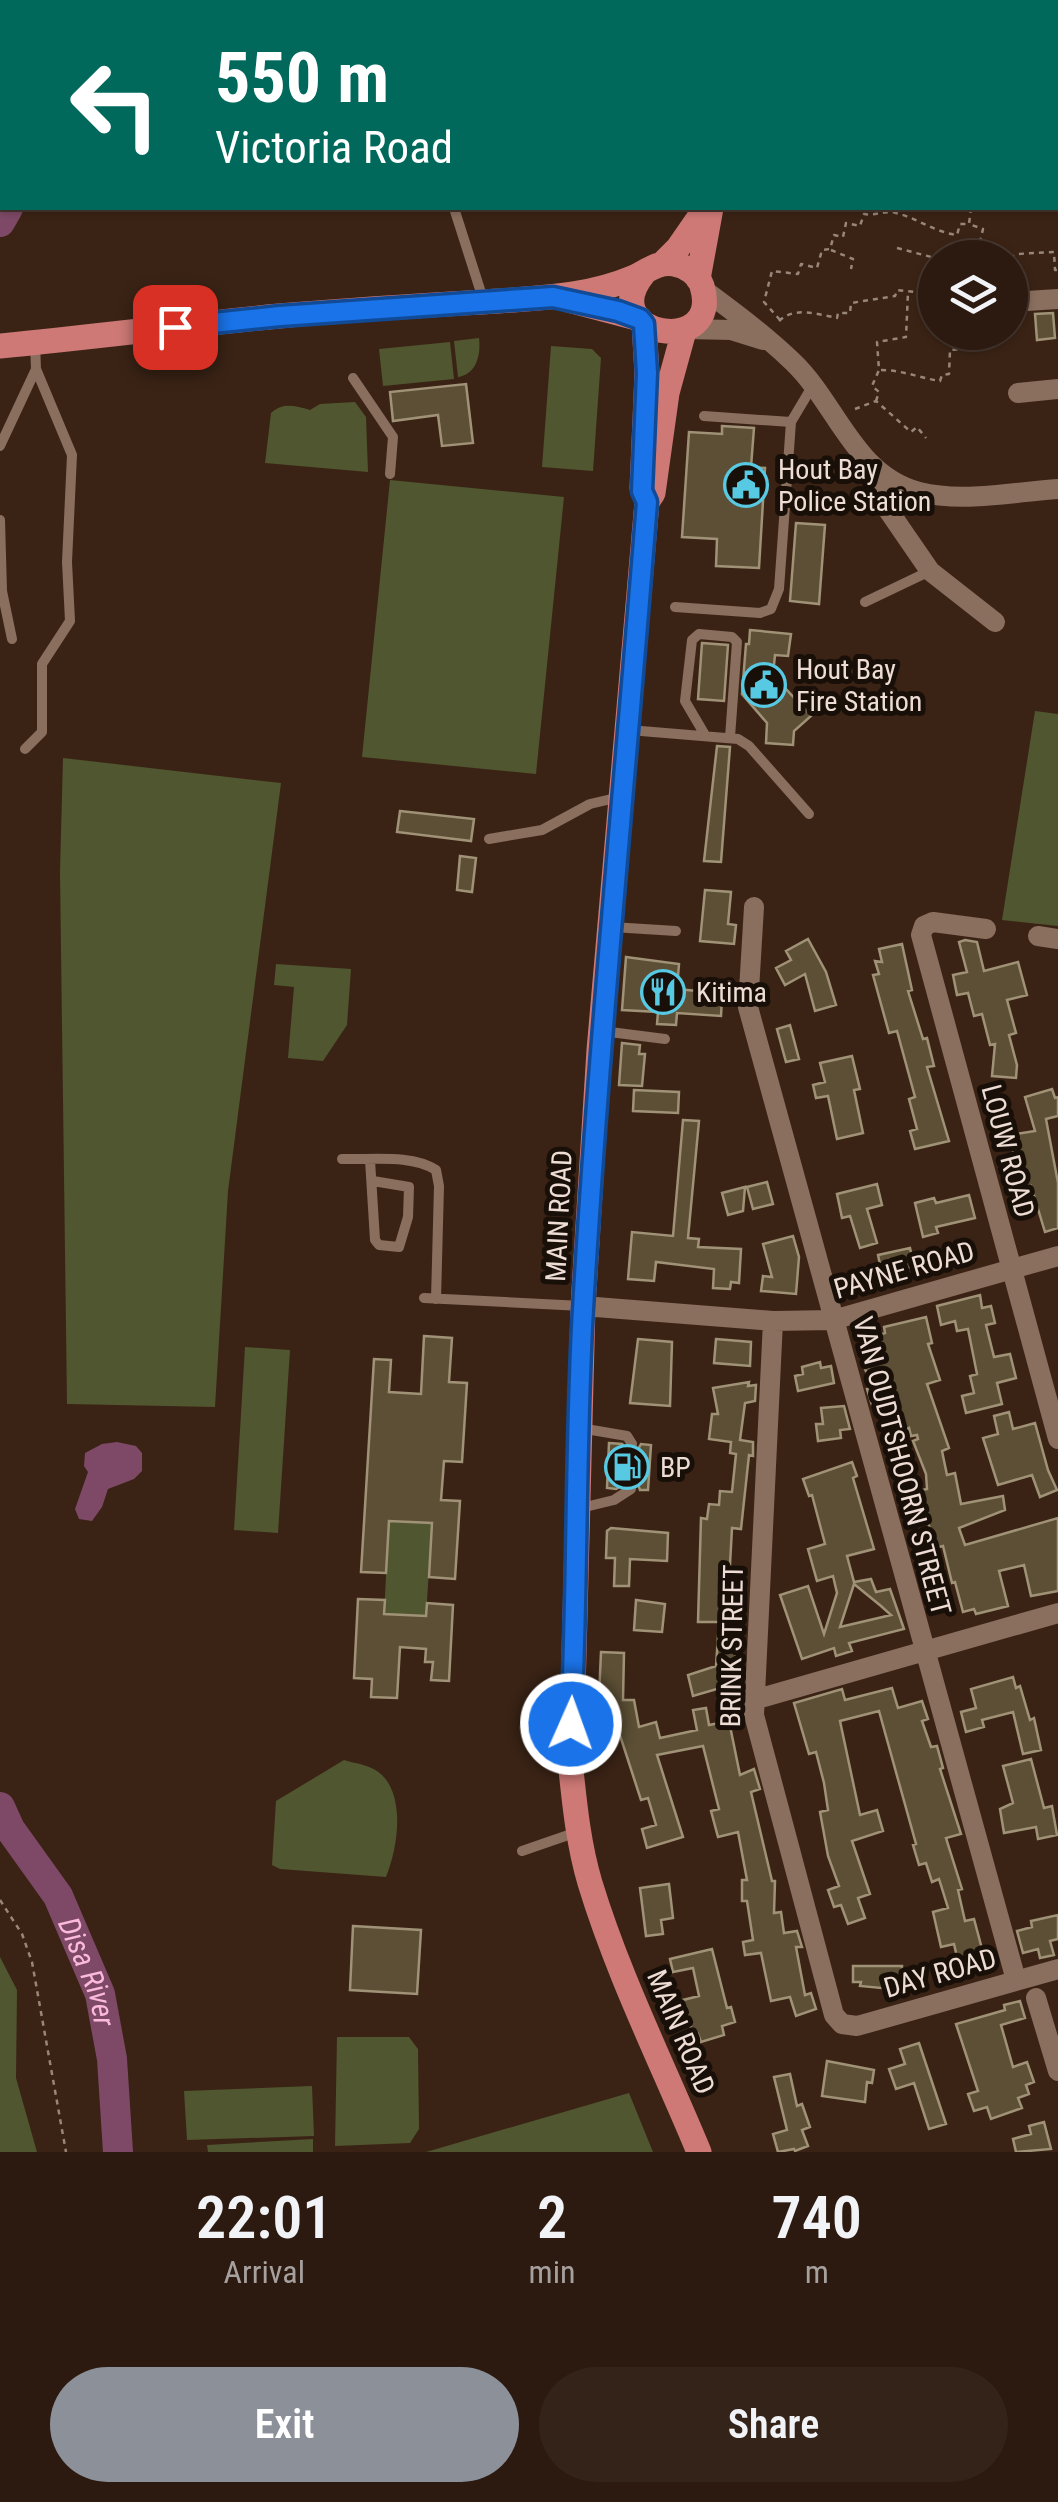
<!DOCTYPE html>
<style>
body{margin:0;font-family:"Roboto Condensed",sans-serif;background:#342319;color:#f1f3f6;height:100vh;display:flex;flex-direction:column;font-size:38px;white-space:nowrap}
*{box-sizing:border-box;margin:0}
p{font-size:32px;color:#a6a19f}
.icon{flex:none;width:55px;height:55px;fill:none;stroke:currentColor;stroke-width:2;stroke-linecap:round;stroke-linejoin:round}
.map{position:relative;height:2152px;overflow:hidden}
.side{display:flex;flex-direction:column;background:#2c1a10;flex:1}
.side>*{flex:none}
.hud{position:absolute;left:0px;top:0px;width:1060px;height:210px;box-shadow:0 2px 8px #0004,0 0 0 2px #483830;background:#00695c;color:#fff;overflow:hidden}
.fabs{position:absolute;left:918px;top:240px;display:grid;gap:20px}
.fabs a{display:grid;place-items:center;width:110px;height:110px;border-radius:50%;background:#2c1a10;box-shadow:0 2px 8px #0004,0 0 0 2px #483830;font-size:50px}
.pin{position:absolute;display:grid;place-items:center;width:85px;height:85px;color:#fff;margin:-42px;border-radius:20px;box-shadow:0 5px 15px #0006}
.me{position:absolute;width:110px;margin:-55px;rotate:2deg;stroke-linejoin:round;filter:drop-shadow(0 0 8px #0008)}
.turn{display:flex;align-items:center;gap:35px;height:210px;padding:0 50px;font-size:45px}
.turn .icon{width:130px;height:130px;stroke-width:2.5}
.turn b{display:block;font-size:70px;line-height:85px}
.eta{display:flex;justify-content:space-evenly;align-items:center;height:170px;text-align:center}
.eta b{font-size:60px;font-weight:600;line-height:70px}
.primary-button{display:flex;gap:20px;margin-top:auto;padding:20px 50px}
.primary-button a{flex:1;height:115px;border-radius:60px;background:#8c9099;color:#fff;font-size:40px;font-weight:600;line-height:115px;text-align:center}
.primary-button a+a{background:#342319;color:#f1f3f6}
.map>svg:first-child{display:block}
</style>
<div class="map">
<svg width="1058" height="2152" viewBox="0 0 1058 2152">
<rect width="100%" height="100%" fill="#3a2315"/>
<!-- green -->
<path fill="#50562f" d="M479 338C481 354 477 374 458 377L454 341Z
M450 342 454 379 383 386 379 349Z
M551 346 592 349 601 358 593 471 542 467Z
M355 402 366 417 368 472 265 463 271 413C284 402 294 406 310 410L320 404Z
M390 480 564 497 536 774 362 757Z
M1035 711 1058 714V926L1002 920Z
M63 758 281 783 228 1191 215 1407 67 1404 60 872Z
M276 964 351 969 347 1025 323 1061 288 1058 294 987 274 985Z
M245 1347 290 1350 278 1533 234 1530Z
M389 1521 432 1523 426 1616 384 1614Z
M344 1760C357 1764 372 1765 382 1775 406 1799 397 1850 386 1877L280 1869 272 1865 276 1801Z
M0 1957 17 1990 16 2078 37 2152H0Z
M337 2037H409L418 2049 419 2129 410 2143 335 2146Z
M312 2086 314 2136 187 2140 184 2091Z
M629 2093 653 2152H426Z
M313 2139V2152H208L207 2145Z"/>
<!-- water -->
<path fill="#7d4966" d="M117 1442 136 1446 142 1453V1471L134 1479 108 1489 102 1507 92 1521 79 1519 75 1509 88 1472 84 1466 85 1453 102 1444Z"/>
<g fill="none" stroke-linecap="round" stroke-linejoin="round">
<!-- river -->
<g stroke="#7d4966" stroke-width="30">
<path d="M363 2 365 0"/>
<path d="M0 222 8 208"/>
<path id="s1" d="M0 1807 10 1829 58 1896 100 1994 112 2059 118 2152"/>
</g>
</g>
<!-- building -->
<path fill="#5c4f35" stroke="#a09276" stroke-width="2.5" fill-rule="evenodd" d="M1053 313 1055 338 1037 340 1035 314Z
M466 384 473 443 442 446 438 415 393 421 390 392Z
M722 426 754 428 751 467 765 468 759 568 716 566 717 539 682 537 689 432 722 434Z
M796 523 825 525 819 604 790 601Z
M750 630 791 634 788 656 775 655 773 675 811 716 794 731 793 745 766 743 767 723 742 694 746 644H749Z
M702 643 728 645 724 701 698 699Z
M717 746 730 747 721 862 704 861Z
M400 811 474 819 471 841 397 832Z
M460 856 476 858 472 892 457 890Z
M705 890 731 892 728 924 736 925 734 944 700 941Z
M808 939 826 972 836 1005 815 1011 805 974 785 985 776 968 791 960 786 951Z
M965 940 977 942 984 971 1018 962 1027 995 1007 1000 1016 1033 1009 1035 1017 1065 1016 1078 992 1076 995 1044 990 1045 982 1014 974 1016 968 993 957 995 953 975 967 972 959 942Z
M902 944 912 990 908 991 923 1039 927 1038 934 1066 927 1067 949 1141 915 1149 910 1131 917 1129 909 1099 915 1097 897 1031 889 1033 873 975 879 974 875 961 882 962 879 949Z
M626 957 679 964 677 989 708 992V997L722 998 721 1016 677 1013 676 1025 657 1024 658 1012 622 1010Z
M790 1025 799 1059 786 1062 777 1029Z
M622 1043 640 1045 639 1054H645L642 1086 619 1085Z
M852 1056 860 1089 854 1090 863 1133 837 1139 828 1096 816 1098 813 1085 825 1082 820 1063Z
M1052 1089 1055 1098 1058 1097V1116L1046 1119 1058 1183V1228L1045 1232 1031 1186 1024 1189 1017 1172 1010 1135 1035 1131 1025 1097Z
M634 1090 679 1092 678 1113 633 1111Z
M683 1120 699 1121 688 1238 699 1239 698 1247 741 1249 739 1283 731 1282 730 1289 713 1288 714 1269 656 1262 654 1281 628 1279 632 1232 673 1236Z
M767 1182 773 1204 753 1209 747 1187Z
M877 1184 882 1205 867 1209 877 1243 860 1248 850 1216 842 1218 837 1194Z
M745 1187 743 1211 728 1215 722 1193Z
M969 1195 975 1218 936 1227 938 1233 923 1237 915 1203 934 1198 936 1203Z
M793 1236 799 1257 796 1294 761 1291 763 1276 772 1277 763 1244Z
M910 1248 914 1266 903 1269 904 1274 883 1279 878 1255Z
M980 1295 982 1308 991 1306 995 1323 986 1325 994 1357 1010 1354 1016 1378 997 1383 1002 1404 966 1413 962 1396 974 1393 970 1376 977 1374 968 1329 957 1331 955 1321 941 1325 937 1306Z
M926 1317 932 1343 928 1344 940 1380 927 1384 949 1448 942 1451 947 1475 955 1473 961 1504 1003 1496 1005 1510 959 1528 965 1545 1058 1518V1591L1031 1596 1024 1565 999 1571 1008 1606 976 1614 974 1609 963 1612 955 1582 952 1583 943 1546 935 1548 924 1507 918 1509 914 1492 927 1489 926 1474 913 1441 918 1439 917 1435 911 1436 909 1428 895 1433 884 1402 872 1405 867 1389 873 1387 865 1369 869 1367 864 1348 881 1344 878 1335 885 1333 884 1327Z
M424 1336 452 1338 449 1382 467 1383 462 1462 444 1461 441 1500 460 1501 455 1579 429 1577 432 1523 389 1521 386 1573 361 1572 374 1359 391 1360 389 1392 421 1394Z
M638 1339 672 1342 670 1406 630 1403Z
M716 1339 751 1342 750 1366 714 1363Z
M820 1362 821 1368 831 1366 834 1383 798 1391 795 1376 803 1374 802 1367Z
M749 1382 748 1386 756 1385 755 1401 745 1403 740 1440 753 1442V1456L749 1455 741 1529 732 1528 729 1583H737L736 1588H746L745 1612H739L734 1684 693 1696 688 1675 716 1666 719 1622H698L701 1518 707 1519 709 1504 719 1505 720 1491 732 1492 736 1454 730 1453 731 1442 709 1439 712 1414H718L713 1388Z
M844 1406 850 1429 840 1430 841 1438 818 1441 816 1424H823L821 1408Z
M1009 1412 1013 1429 1035 1423 1048 1470 1057 1490 1040 1497 1032 1475 998 1485 983 1438 998 1434 994 1416Z
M609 1443 622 1444 631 1453 637 1451 641 1444 651 1445 648 1490H640L638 1484 632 1480 616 1489 607 1488Z
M852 1462 857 1476 853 1478 874 1549 847 1556 854 1582 871 1579 876 1592 890 1589 904 1629 849 1643 852 1651 836 1656 834 1648 802 1659 780 1595 808 1586 824 1634 837 1593 833 1576 817 1581 808 1549 825 1544 812 1495 809 1496 803 1479ZM854 1584 881 1606 891 1615 840 1627Z
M611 1528 668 1533 667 1561 630 1559 629 1586H614L615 1558H606L607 1531Z
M358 1599 385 1600 384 1614 426 1616 427 1603 453 1605 449 1681 431 1680 433 1662H425L426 1649 400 1647 397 1698 371 1697 372 1679 354 1678Z
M636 1600 665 1604 662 1632 634 1630Z
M601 1652 624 1653 623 1700H634L639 1727 656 1722 660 1738 697 1730 693 1710 706 1708 709 1725 729 1721 740 1775 754 1769 760 1789 751 1792 772 1881H775L774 1913 781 1912 784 1933 797 1931 802 1947H796L805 1995 811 1993 816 2009 796 2016 790 1997 771 2001 761 1953 745 1955 743 1942 753 1940 747 1901H742V1880H747L738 1832 718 1837 711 1811 719 1809 703 1746 657 1755 683 1837 647 1848 642 1829 656 1825 648 1798 641 1800 615 1720 598 1719Z
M1013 1677 1016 1688 1020 1686 1030 1720 1034 1718 1041 1750 1023 1754 1013 1712 982 1720 984 1727 966 1732 961 1712 976 1708 971 1689Z
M892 1688 898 1708 922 1701 928 1719 922 1721 931 1747 937 1746 943 1768 940 1769 961 1834 946 1838 962 1889 958 1890 965 1921 974 1919 985 1960 959 1966 954 1944 941 1947 933 1912 948 1908 939 1879 932 1882 926 1863 919 1865 913 1845 916 1844 879 1711 840 1721 860 1815 877 1810 883 1831 852 1841 870 1894 858 1898 865 1918 848 1924 841 1905 834 1907 828 1890 839 1886 828 1856 820 1812 828 1810 824 1783 816 1752 809 1754 794 1703 842 1689 845 1700Z
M1031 1759 1044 1808 1052 1806 1057 1835 1038 1839 1036 1827 1004 1833 1000 1809 1013 1803 1003 1766Z
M669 1884 673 1918 661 1920 663 1934 646 1936 640 1888Z
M1058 1915V1939L1050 1941 1054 1955 1040 1958 1038 1949 1023 1953 1017 1931 1032 1927 1031 1921Z
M353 1926 421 1930 417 1994 350 1990Z
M712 1949 727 2008 731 2007 735 2022 722 2026 724 2035 701 2042 698 2034 693 2035 683 2000 699 1996 693 1968 673 1972 670 1959Z
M853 1966H902V1990L860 1986 861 1982H853Z
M1020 2001 1025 2018 1001 2025 1013 2067 1027 2062 1034 2082 1026 2085 1029 2094 1018 2098 1022 2108 991 2119 987 2107 974 2111 968 2094 978 2091 956 2024 1005 2010 1004 2005Z
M919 2043 946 2124 929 2129 914 2083 896 2089 889 2069 905 2064 900 2049Z
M827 2061 874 2070 872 2083 867 2082 865 2102 822 2096Z
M790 2074 797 2106 802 2104 810 2127 802 2130 808 2146 795 2151 794 2149 778 2152 773 2134 787 2130 774 2077Z
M1044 2122 1051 2149 1016 2152 1013 2139 1031 2134 1029 2126Z"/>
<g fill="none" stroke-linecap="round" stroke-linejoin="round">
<!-- path -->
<path stroke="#99867b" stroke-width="2.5" stroke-dasharray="5 5" stroke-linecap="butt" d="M241 2 242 0
M0 148 2 144
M971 208 969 224 983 229 977 254
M897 248 935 258
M831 250 853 259 851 269
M971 258 977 254 1005 258
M1010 258 1017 254 1054 252 1055 270H1058
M780 320 764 302 772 271 798 274 801 264 817 268 822 250 830 249 834 235 843 237 846 223 860 226 864 214C876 216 885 210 896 213 917 218 934 232 957 235L960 224H969
M779 321C795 306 817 314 837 318L838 313H850L851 303 895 296 897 290 935 294
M881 370C902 370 920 378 940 381L942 375 949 374 950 350 980 348 983 341
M876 401 879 392 872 386 879 370 877 342 906 337 908 292
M855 409 876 401 911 432 917 427 926 438
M0 1900 22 1934 32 1962 66 2152"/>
<!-- lane -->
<path stroke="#8a6e5e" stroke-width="10" d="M454 208 484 302
M353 378 393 437 390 474
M704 416 791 422 813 385
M0 446 36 369
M0 520 2 591 12 639
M865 602 930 571
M675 607 760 613 771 609 779 589 791 422
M629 730 738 739 749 746 809 814
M705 735 685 701 692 640 699 634 732 637 737 642 730 737
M25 749 42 732V664L70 621 67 562 72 455 36 369 35 343
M489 839 542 830 590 804 620 797
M612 927 676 931
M602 1031 665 1039
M342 1159C371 1160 412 1154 436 1170L439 1186 436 1299
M370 1160 375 1240 379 1245 399 1247 408 1217 409 1187 373 1181
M424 1298 582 1306
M580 1428 627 1436 632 1444
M581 1508 614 1500 631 1489
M522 1851 577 1832"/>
<!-- street -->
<path stroke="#8a6e5e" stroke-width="20" d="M966 2 967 0
M1000 2 1002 0
M1058 54V55
M1058 106V104
M703 289C734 312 765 335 793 362 837 404 854 475 919 492 963 503 1013 492 1058 489
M1027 301 1058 299
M687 329 731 330 763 340
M1018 393 1058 389
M866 464 886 507 930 571 995 622
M754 907 748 1007 1016 1980
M986 929 933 922 924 926 921 935 1058 1439
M1038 936 1058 939
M583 1306 773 1321 833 1320 1058 1256
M773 1321 754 1715 834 2015 842 2024 857 2026 1058 1969
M754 1700 1058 1613
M1036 1998 1058 2071"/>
<!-- primary -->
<path stroke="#ce7976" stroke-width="25" d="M791 2 792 0
M662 264 678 248 705 209
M698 279 711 208
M568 300 640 319
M684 331 667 393 653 493 647 502 599 1050 583 1306 571 1770C575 1808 579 1846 590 1883 618 1975 662 2063 699 2152
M0 346C93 337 186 325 279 316 357 309 435 305 513 300 554 297 594 294 632 278 646 272 658 261 674 264 686 266 698 274 702 286 724 358 592 337 644 273
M642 488 647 373 644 324"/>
</g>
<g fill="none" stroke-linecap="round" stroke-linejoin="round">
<!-- route casing -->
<g stroke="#114b97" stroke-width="25">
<path id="route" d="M175 327 280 316 553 297 618 311 640 319 644 324 647 373 642 491 647 502C626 771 599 1039 583 1309 575 1447 578 1586 571 1724"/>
</g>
<!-- route -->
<use href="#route" stroke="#1a73e8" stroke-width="18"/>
</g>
<!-- icons -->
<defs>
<g id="civic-ring" transform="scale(2.25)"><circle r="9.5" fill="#190f09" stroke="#57c9e2" stroke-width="1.5"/><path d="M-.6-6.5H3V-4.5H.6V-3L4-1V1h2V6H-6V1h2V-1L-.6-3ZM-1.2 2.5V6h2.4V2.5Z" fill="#57c9e2"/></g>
<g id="restaurant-ring" transform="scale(2.25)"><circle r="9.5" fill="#190f09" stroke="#57c9e2" stroke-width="1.5"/><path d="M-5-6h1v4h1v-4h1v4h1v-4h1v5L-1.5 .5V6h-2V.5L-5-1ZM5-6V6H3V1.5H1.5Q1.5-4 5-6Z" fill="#57c9e2"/></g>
<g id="fuel-ring" transform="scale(2.25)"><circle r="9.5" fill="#190f09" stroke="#57c9e2" stroke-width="1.5"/><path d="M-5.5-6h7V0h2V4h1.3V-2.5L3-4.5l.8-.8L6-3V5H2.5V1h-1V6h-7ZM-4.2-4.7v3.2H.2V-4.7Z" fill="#57c9e2"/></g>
</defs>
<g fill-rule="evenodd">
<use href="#civic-ring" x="746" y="485"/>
<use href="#civic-ring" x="764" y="685"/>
<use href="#restaurant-ring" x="663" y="992"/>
<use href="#fuel-ring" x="627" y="1467"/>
</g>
<g text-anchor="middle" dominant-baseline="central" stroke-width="10" stroke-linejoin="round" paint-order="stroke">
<!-- poi labels -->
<g font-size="28" fill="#edddd4" stroke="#190f09" text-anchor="start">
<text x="778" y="469">Hout Bay<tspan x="778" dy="32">Police Station</tspan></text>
<text x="796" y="669">Hout Bay<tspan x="796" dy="32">Fire Station</tspan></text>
<text x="696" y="992">Kitima</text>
<text x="660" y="1467">BP</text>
</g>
<!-- street labels -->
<g font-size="28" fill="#edddd4" stroke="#190f09">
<text transform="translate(1008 1151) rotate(75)">LOUW ROAD</text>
<text transform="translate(559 1216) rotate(-87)">MAIN ROAD</text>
<text transform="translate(904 1270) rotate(-16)">PAYNE ROAD</text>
<text transform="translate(902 1466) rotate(75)">VAN OUDTSHOORN STREET</text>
<text transform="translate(732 1646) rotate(-89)">BRINK STREET</text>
<text transform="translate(940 1973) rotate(-16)">DAY ROAD</text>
<text transform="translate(681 2032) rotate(67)">MAIN ROAD</text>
</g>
<!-- water labels -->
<g font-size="30" font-style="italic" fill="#fbb9dc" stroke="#190f09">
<text stroke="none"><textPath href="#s1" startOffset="188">Disa River</textPath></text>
</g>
</g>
</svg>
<div class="fabs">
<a><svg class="icon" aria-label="layers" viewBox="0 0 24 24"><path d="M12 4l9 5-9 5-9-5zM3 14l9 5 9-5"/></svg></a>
</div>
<div class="pin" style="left:175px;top:327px;background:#d93025"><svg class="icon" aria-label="arrive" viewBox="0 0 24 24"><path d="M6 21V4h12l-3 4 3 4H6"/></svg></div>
<svg class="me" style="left:571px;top:1724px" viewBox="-20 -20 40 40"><circle r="17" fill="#1a73e8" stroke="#fff" stroke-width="3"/><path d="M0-11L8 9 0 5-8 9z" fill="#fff"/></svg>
<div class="hud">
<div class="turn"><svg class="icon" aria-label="left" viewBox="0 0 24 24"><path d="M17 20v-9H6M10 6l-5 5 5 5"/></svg><div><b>550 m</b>Victoria Road</div></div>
</div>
</div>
<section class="side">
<div class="eta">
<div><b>22:01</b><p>Arrival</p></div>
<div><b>2</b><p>min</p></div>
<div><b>740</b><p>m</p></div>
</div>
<div class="primary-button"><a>Exit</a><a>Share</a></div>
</section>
